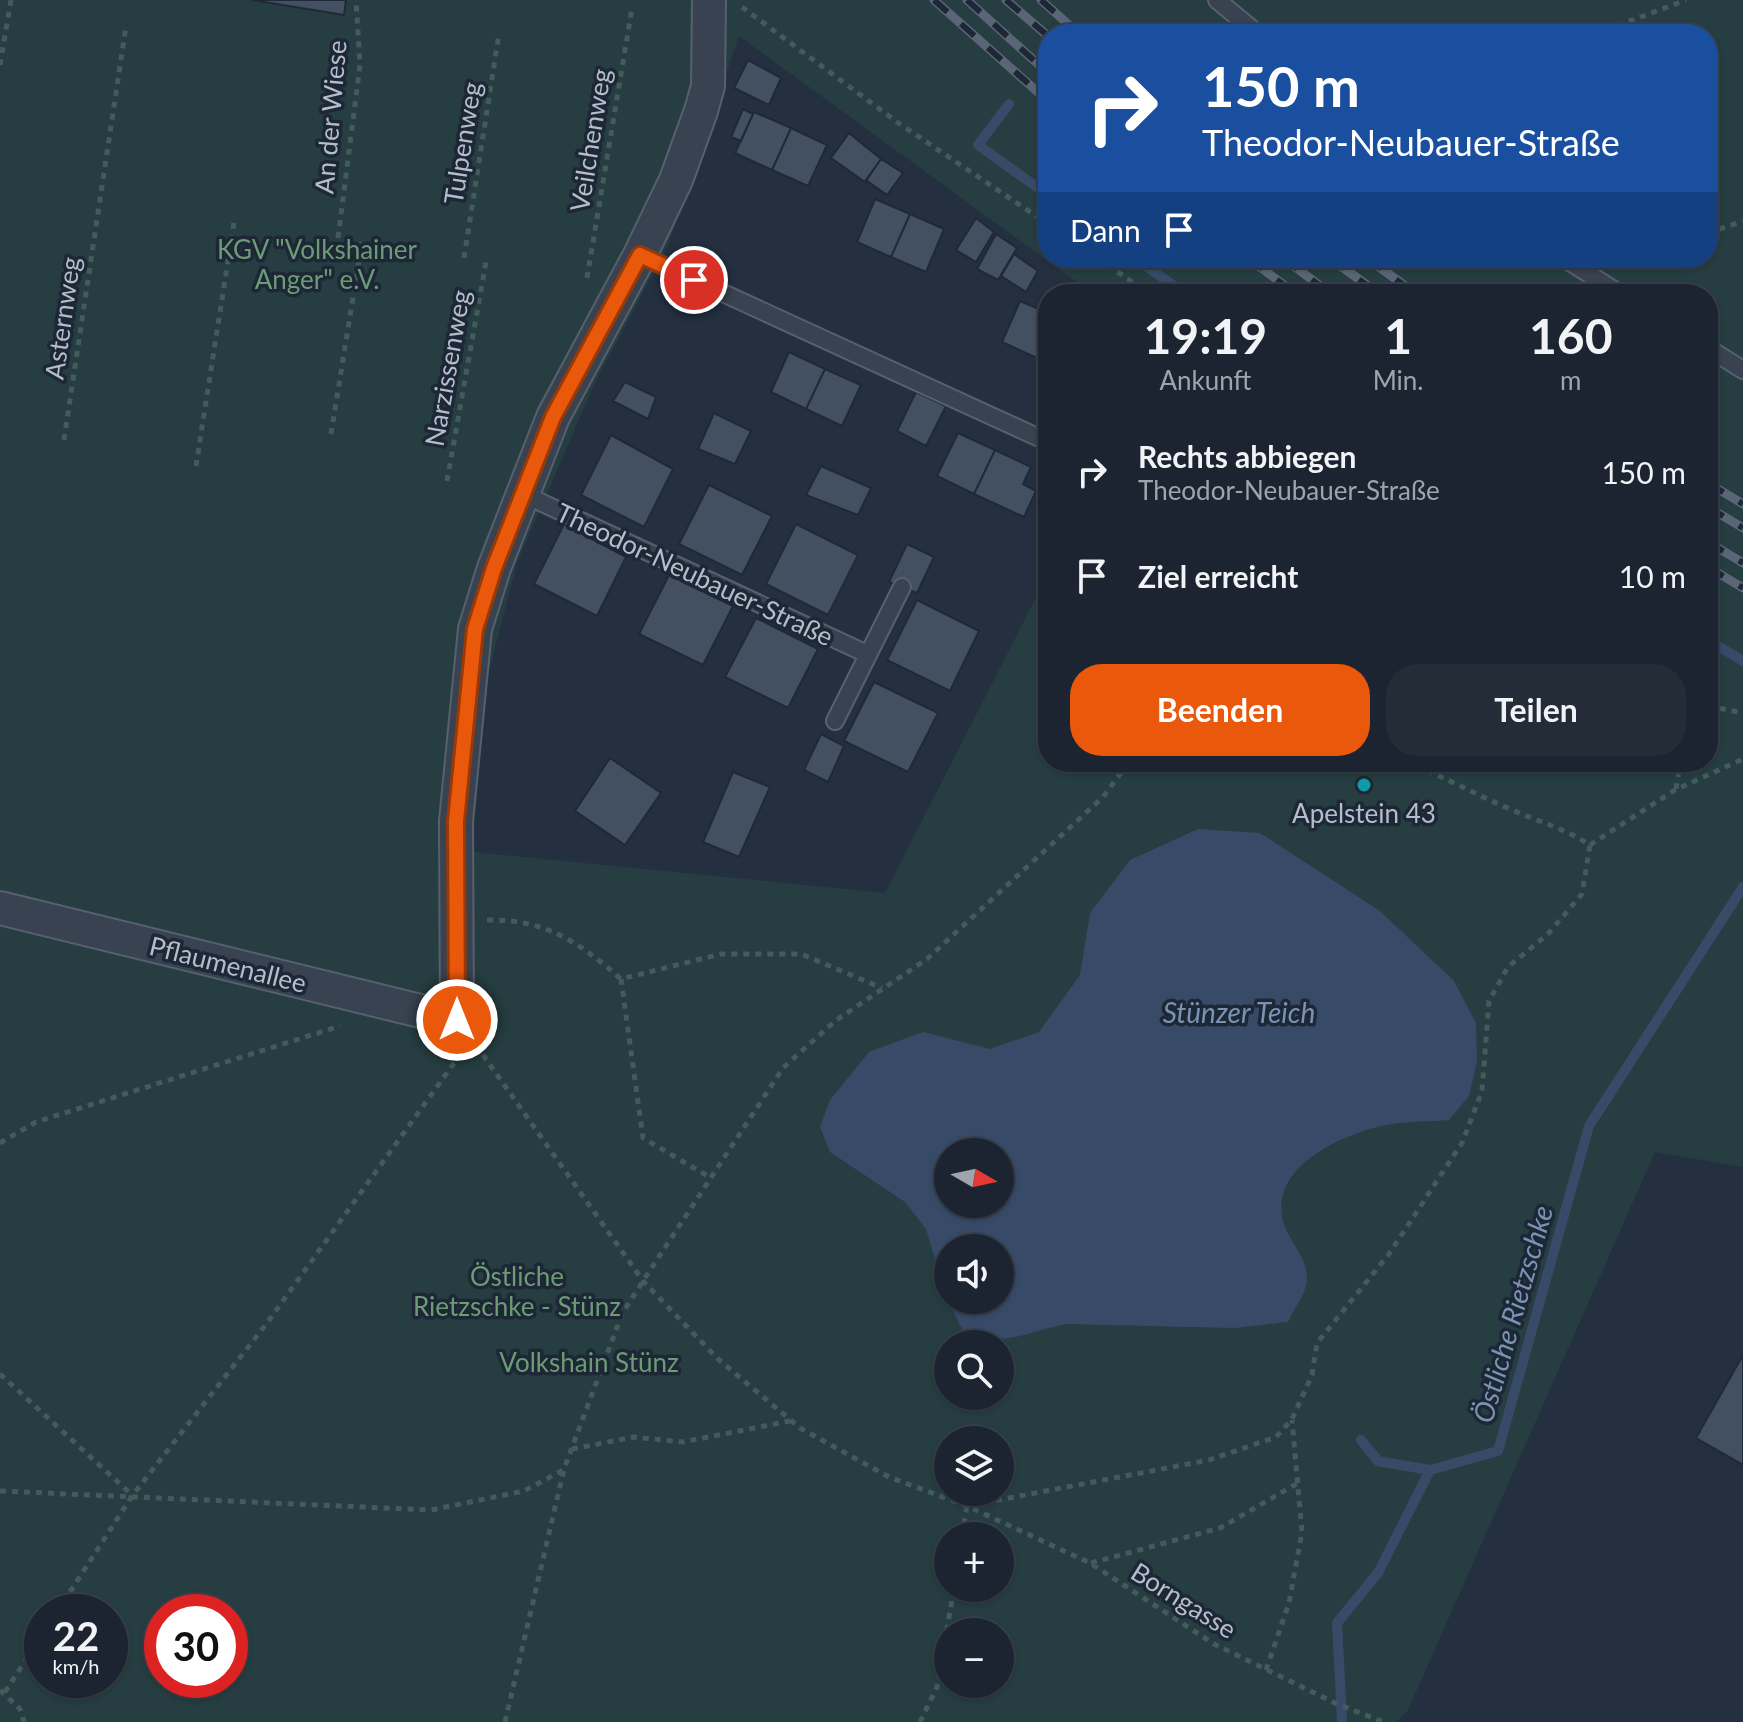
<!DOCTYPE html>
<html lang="de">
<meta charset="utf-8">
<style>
body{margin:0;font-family:Lato,sans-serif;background:#242c38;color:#f1f3f6;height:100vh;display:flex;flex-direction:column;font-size:30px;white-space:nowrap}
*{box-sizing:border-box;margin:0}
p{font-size:26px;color:#a0a4ab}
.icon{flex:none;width:44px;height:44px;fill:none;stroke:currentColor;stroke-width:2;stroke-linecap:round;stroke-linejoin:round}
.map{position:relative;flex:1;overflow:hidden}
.panel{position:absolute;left:1038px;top:284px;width:680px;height:488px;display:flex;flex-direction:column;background:#1b2430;border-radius:32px;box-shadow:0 2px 6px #0004,0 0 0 2px #39414c}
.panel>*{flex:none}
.banner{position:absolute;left:1038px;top:24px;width:680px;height:244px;border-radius:32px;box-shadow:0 2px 6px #0004,0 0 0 2px #39414c;background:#1a4fa0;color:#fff;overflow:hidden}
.needle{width:52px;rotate:99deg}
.controls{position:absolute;left:934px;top:1138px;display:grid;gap:16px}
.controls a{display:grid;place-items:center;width:80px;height:80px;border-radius:50%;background:#1b2430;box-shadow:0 2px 6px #0004,0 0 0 2px #39414c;font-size:40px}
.speed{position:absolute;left:24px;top:1594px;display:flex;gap:16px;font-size:40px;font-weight:700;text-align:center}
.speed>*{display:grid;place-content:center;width:104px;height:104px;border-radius:50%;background:#1b2430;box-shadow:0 2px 6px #0004,0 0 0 2px #39414c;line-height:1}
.speed small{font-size:20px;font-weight:400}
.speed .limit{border:12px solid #d22;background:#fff;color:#111}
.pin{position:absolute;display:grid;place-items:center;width:68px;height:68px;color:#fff;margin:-34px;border:4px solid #fff;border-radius:50%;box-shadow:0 2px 8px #0007}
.me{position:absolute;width:88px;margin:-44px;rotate:0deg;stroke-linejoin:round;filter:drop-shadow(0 0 6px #0008)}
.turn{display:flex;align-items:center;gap:28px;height:168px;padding:0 32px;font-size:36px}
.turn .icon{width:104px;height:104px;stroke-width:2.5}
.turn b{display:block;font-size:56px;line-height:68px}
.then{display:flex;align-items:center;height:76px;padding:0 32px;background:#0003;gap:16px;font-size:30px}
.eta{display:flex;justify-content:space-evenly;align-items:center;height:136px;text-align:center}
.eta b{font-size:48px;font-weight:700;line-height:56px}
.cta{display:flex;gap:16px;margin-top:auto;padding:16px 32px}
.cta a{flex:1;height:92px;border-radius:32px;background:#ea580c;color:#fff;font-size:32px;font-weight:700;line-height:92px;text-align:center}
.cta a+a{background:#242c38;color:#f1f3f6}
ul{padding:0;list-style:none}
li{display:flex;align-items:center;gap:24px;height:104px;padding:0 32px}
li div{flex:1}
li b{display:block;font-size:30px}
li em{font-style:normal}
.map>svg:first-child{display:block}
</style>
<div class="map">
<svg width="1743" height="1722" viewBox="0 0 1743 1722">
<rect width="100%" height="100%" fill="#243040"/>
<!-- green -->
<path fill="#263e41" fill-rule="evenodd" d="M0 0H1743V1167L1655 1152 1408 1710 1397 1722H0ZM1048 34H1708V258H1048ZM739 36 1093 294H1708V762H1048V574L885 893 472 852 487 679 517 563 593 387 668 245ZM948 1152H1000V1204H948ZM948 1248H1000V1300H948ZM948 1344H1000V1396H948ZM948 1440H1000V1492H948ZM948 1536H1000V1588H948ZM42 1612H110V1680H42ZM162 1612H230V1680H162ZM948 1632H1000V1684H948Z"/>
<!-- water -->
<path fill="#374b68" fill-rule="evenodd" d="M1198 829 1260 833 1380 911 1454 981 1476 1023 1477 1061 1469 1096 1449 1120C1424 1122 1394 1121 1370 1129 1331 1141 1275 1168 1282 1216 1286 1242 1315 1262 1305 1289 1301 1300 1293 1311 1288 1322L1235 1328 1067 1324C1020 1333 1014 1346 964 1333L947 1299 926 1229 905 1202 830 1152 820 1127 830 1100 869 1052 923 1032 990 1049 1039 1032 1080 975 1090 913 1130 860ZM948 1152H1000V1204H948ZM948 1248H1000V1300H948Z"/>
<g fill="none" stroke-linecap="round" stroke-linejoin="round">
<!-- stream -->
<path stroke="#374b68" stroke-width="10" d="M1009 104 978 145 1048 195
M1135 258 1185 294
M1708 640 1743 661
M1361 1440 1378 1461 1430 1470
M1342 1722 1337 1623 1378 1573 1430 1470 1498 1451 1589 1126 1743 887"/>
</g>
<!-- building -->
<path fill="#435062" stroke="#1f2937" stroke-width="2" d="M252 0H346L344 15Z
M748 60 781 78 769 105 734 88Z
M743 109 753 114 741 141 731 137Z
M754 112 791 128 772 170 735 153Z
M791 128 827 145 808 186 772 170Z
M849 133 881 159 865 182 831 158Z
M881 159 903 173 887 195 866 180Z
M875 199 910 214 891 257 857 242Z
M910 214 944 229 926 272 891 257Z
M976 218 994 232 976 262 956 250Z
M996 234 1017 248 998 280 977 269Z
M1014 254 1038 271 1026 292 1001 276Z
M1020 301 1048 313V333L1037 358 1002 342Z
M1048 333V363L1037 358Z
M789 352 825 369 806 409 771 392Z
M825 369 861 385 842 426 806 409Z
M625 382 656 397 648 419 613 401Z
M916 392 946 406 926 446 897 431Z
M714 413 751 431 735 464 698 449Z
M958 433 995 450 974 494 937 476Z
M611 435 673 469 644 527 581 495Z
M995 450 1031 467 1023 484 1036 491 1024 517 974 494Z
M821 466 871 488 858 515 806 495Z
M709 485 772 516 742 575 679 544Z
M564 524 626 557 597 616 534 584Z
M796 524 858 555 828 615 766 584Z
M907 544 934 557 917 593 889 582Z
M669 575 733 606 703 665 639 634Z
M917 600 979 631 950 691 887 660Z
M756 618 818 649 788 708 725 677Z
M874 682 938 713 908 772 844 741Z
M821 734 844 746 828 782 804 770Z
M610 758 661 793 625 845 575 811Z
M733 772 770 787 739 857 703 842Z
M1743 1355V1465L1696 1438Z"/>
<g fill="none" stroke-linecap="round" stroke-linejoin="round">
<!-- service casing -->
<g stroke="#56606e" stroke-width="20">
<path id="service" d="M1217 0 1258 34
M640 255 1048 442
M1564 258 1620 294
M1708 348 1743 370
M523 494 867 654
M835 721 902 587"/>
</g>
<!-- minor casing -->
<g stroke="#56606e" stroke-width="36">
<path id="minor" d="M0 908 457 1020 456 821 475 629 494 568 553 417 640 255 676 180 701 111 708 86 709 0"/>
</g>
<!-- path -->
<path stroke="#445b5e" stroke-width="5" stroke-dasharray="6 6" stroke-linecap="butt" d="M742 7 897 122 1048 224
M1595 34 1686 0
M0 65 11 0
M1708 233 1743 221
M338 238 360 65 356 0
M464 258 499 34
M1098 258 1149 294
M1617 264 1635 258
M587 278 632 8
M331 434 362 242
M64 440 126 26
M196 466 234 222
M447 481 486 262
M1708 706 1743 713
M1676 789 1680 762
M1590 845 1675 790 1743 759
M487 920C545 919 579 942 621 979L721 954H801L882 988
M621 979 643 1138 711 1178
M476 1045 643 1281 718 1359 800 1428 889 1477 967 1506 1090 1563 1214 1644 1335 1703 1383 1722
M0 1143 36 1122 340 1026
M0 1374 132 1495
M572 1449 634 1437 683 1442 790 1421
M0 1491 431 1510 524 1491 563 1470
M962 1536 967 1506 1209 1460 1276 1437 1292 1419 1312 1375 1317 1343 1389 1254 1462 1143 1482 1091 1489 1001 1508 967 1548 934 1582 894 1590 845C1560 826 1541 823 1510 809 1474 794 1443 776 1406 762
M1091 1563 1220 1528 1298 1483
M57 1612 132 1496 267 1323 462 1052
M1266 1670 1289 1603 1302 1532 1292 1420
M0 1690 20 1709 24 1722
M5 1692 42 1635
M505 1722 564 1469 622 1314 643 1281 783 1068 835 1021 927 959 1103 797 1129 762
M920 1722 937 1687 954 1588"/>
<!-- service -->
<use href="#service" stroke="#384250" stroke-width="16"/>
<!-- minor -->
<use href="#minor" stroke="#384250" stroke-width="32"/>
<!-- rail casing -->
<g stroke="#5a6677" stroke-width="9">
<path id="rail" d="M934 0 1048 101
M967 0 1048 73
M1006 0 1048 36
M1041 0 1079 34
M1248 258 1296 294
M1283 258 1331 294
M1330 258 1379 294
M1367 258 1416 294
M1708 483 1743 504
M1708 507 1743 528
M1708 542 1743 563
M1708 567 1743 588"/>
</g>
<!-- rail -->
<use href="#rail" stroke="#1d2735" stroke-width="6" stroke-dasharray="18" stroke-linecap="butt"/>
</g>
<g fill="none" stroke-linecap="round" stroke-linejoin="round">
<!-- route casing -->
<g stroke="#983908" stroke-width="20">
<path id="route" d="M457 1020 456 821 475 629 494 568 553 417 640 255 694 280"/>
</g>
<!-- route -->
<use href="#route" stroke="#ea580c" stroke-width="14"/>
</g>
<!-- markers -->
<circle fill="#0f9aa8" stroke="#1d2735" stroke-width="3" cx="1364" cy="785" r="8"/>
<g text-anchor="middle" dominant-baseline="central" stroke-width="7" stroke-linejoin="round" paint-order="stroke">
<!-- street labels -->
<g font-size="26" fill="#b4bdcb" stroke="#1d2735">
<text transform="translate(330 117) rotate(-85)">An der Wiese</text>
<text transform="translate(590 140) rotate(-81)">Veilchenweg</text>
<text transform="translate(462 143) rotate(-81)">Tulpenweg</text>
<text transform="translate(62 318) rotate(-82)">Asternweg</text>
<text transform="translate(447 368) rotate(-80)">Narzissenweg</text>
<text transform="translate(695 574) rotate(25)">Theodor-Neubauer-Straße</text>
<text transform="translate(228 964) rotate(14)">Pflaumenallee</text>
<text transform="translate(1184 1600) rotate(32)">Borngasse</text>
</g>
<!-- park labels -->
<g font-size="26" fill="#6b9c76" stroke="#1d2735">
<text x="317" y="249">KGV "Volkshainer<tspan x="317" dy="30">Anger" e.V.</tspan></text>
<text x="517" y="1276">Östliche<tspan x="517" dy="30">Rietzschke - Stünz</tspan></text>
<text x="589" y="1362">Volkshain Stünz</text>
</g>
<!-- poi labels -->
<g font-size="26" fill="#b4bdcb" stroke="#1d2735">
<text x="1364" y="813">Apelstein 43</text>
</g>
<!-- water labels -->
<g font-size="28" font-style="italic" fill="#7b93b3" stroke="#1d2735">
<text x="1239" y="1012">Stünzer Teich</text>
<text transform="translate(1512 1314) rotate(-74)">Östliche Rietzschke</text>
</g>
</g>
</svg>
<div class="controls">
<a><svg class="needle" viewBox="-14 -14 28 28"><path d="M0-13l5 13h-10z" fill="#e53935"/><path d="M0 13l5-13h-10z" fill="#a0a4ab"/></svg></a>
<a><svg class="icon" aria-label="sound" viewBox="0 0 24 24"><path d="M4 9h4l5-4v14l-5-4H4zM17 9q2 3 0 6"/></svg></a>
<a><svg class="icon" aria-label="search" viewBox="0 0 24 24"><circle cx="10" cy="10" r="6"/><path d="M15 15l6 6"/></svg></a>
<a><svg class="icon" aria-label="layers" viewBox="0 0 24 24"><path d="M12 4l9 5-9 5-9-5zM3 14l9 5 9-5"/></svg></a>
<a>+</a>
<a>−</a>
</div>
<div class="speed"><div>22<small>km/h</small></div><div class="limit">30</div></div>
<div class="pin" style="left:694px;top:280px;background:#d93025"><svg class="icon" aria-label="arrive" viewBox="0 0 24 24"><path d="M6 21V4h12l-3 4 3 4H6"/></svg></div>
<svg class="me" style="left:457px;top:1020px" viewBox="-20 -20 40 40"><circle r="17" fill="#ea580c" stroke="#fff" stroke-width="3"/><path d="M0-11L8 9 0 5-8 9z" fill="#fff"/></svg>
<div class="banner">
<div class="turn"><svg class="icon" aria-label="right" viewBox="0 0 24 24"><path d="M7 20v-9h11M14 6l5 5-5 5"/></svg><div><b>150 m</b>Theodor-Neubauer-Straße</div></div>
<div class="then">Dann<svg class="icon" aria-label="arrive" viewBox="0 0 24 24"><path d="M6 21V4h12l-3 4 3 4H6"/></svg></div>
</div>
<section class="panel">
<div class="eta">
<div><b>19:19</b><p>Ankunft</p></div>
<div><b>1</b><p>Min.</p></div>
<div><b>160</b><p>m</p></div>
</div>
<ul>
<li><svg class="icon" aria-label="right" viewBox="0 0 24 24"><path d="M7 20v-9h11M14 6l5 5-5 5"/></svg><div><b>Rechts abbiegen</b><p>Theodor-Neubauer-Straße</p></div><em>150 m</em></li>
<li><svg class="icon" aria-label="arrive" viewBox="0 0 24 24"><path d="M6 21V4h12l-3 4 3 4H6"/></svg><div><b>Ziel erreicht</b></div><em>10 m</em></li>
</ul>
<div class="cta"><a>Beenden</a><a>Teilen</a></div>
</section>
</div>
